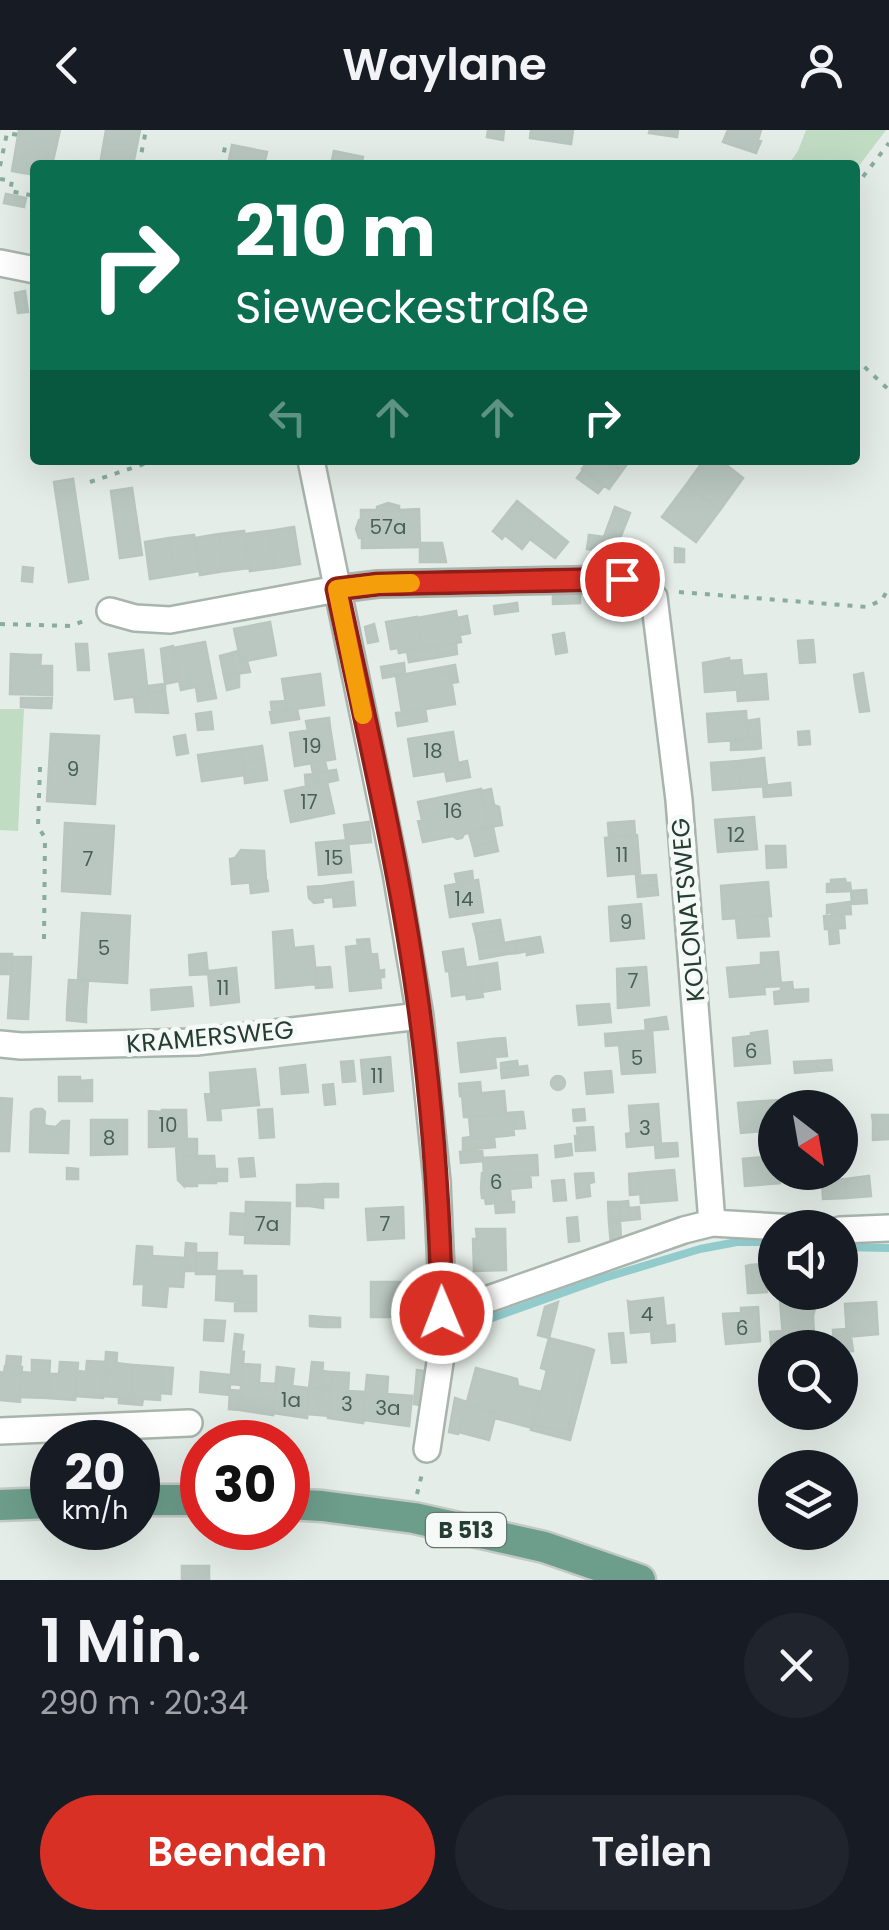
<!DOCTYPE html>
<html lang="de">
<meta charset="utf-8">
<style>
body{margin:0;font-family:Poppins,sans-serif;background:#20242c;color:#f1f3f6;height:100vh;display:flex;flex-direction:column;font-size:38px;white-space:nowrap}
*{box-sizing:border-box;margin:0}
p{font-size:32px;color:#9ea1a6}
.icon{flex:none;width:55px;height:55px;fill:none;stroke:currentColor;stroke-width:2;stroke-linecap:round;stroke-linejoin:round}
.map{position:relative;height:1450px;overflow:hidden}
.sheet{display:flex;flex-direction:column;background:#171b24;flex:1}
.sheet>*{flex:none}
.guide{position:absolute;left:30px;top:30px;width:830px;height:305px;border-radius:10px;box-shadow:0 10px 40px #0002;background:#0b6e4f;color:#fff;overflow:hidden}
.needle{width:65px;rotate:149deg}
.tools{position:absolute;left:758px;top:960px;display:grid;gap:20px}
.tools a{display:grid;place-items:center;width:100px;height:100px;border-radius:50%;background:#171b24;box-shadow:0 10px 40px #0002;font-size:50px}
.speed{position:absolute;left:30px;top:1290px;display:flex;gap:20px;font-size:50px;font-weight:700;text-align:center}
.speed>*{display:grid;place-content:center;width:130px;height:130px;border-radius:50%;background:#171b24;box-shadow:0 10px 40px #0002;line-height:1}
.speed small{font-size:25px;font-weight:400}
.speed .limit{border:15px solid #d22;background:#fff;color:#111}
.pin{position:absolute;display:grid;place-items:center;width:85px;height:85px;color:#fff;margin:-42px;border:5px solid #fff;border-radius:50%;box-shadow:0 2px 10px #0007}
.me{position:absolute;width:110px;margin:-55px;rotate:359deg;stroke-linejoin:round;filter:drop-shadow(0 0 8px #0008)}
.turn{display:flex;align-items:center;gap:35px;height:210px;padding:0 40px;font-size:45px}
.turn .icon{width:130px;height:130px;stroke-width:2.5}
.turn b{display:block;font-size:70px;line-height:85px}
.lanes{display:flex;align-items:center;height:95px;padding:0 40px;background:#0003;justify-content:center;gap:50px;direction:ltr}
.lanes .off{opacity:.35}
.round{display:grid;place-items:center;flex:none;width:105px;height:105px;border-radius:52px;background:#20242c}
.summary{display:flex;align-items:center;justify-content:space-between;height:170px;padding:0 40px}
h1{font-size:60px;font-weight:600;line-height:75px}
.action{display:flex;gap:20px;margin-top:auto;padding:20px 40px}
.action a{flex:1;height:115px;border-radius:60px;background:#d93025;color:#fff;font-size:40px;font-weight:600;line-height:115px;text-align:center}
.action a+a{background:#20242c;color:#f1f3f6}
header{display:flex;justify-content:space-between;align-items:center;height:130px;padding:0 40px;background:#171b24;font-size:45px;font-weight:600}
.map>svg:first-child{display:block}
</style>
<header><svg class="icon" aria-label="back" viewBox="0 0 24 24"><path d="M15 5l-7 7 7 7"/></svg>Waylane<svg class="icon" aria-label="person" viewBox="0 0 24 24"><circle cx="12" cy="8" r="4"/><path d="M4 21q1-7 8-7t8 7"/></svg></header>
<div class="map">
<svg width="889" height="1450" viewBox="0 0 889 1450">
<rect width="100%" height="100%" fill="#e5ede8"/>
<!-- green -->
<path fill="#c0dcc3" d="M806 0H886L855 41V35H788L798 21Z
M0 579H24L18 701 0 700Z"/>
<g fill="none" stroke-linecap="round" stroke-linejoin="round">
<!-- stream -->
<path stroke="#92cbcc" stroke-width="8" d="M840 1117 889 1118
M467 1197 604 1148 700 1119 737 1112H775"/>
</g>
<!-- building -->
<path fill="#bac7c1" stroke="#b8c6be" stroke-width="2.5" d="M19 0H60L52 35H35V45L12 41Z
M106 0H140L133 35H100Z
M488 0H504L503 10 487 7Z
M531 0H573L571 14 530 8Z
M650 0H678L677 7 649 3Z
M728 0H761L758 10 761 11 756 23 723 12Z
M232 15 267 22 264 35H228Z
M334 21 363 27 361 35H331Z
M6 64 26 68 24 77 4 73Z
M25 161 28 182 18 183 15 163Z
M589 330H607L622 341 609 359 582 339Z
M607 330H630L622 341Z
M704 330H720L743 348 720 380 686 355Z
M583 340 604 356 598 363 577 348Z
M73 349 88 449 69 452 54 352Z
M686 355 720 380 696 412 662 387Z
M132 358 142 425 120 428 111 361Z
M517 371 543 392 522 419 505 405 502 409 493 401Z
M388 373 399 376V380L419 379 420 417 362 418V408H359L356 399 359 390H361V380H377V377Z
M615 377 630 383 615 421 587 419 589 405 604 407Z
M543 392 568 412 555 428 530 409Z
M294 397 300 434 274 438 269 401Z
M244 401 249 438 225 441 219 404Z
M269 401 274 438 250 441 245 404Z
M219 404 225 441 200 445 195 408Z
M194 405 199 441 175 445 169 408Z
M169 408 175 445 150 449 145 412Z
M420 413H442L446 432H420Z
M675 418 684 419V432H675Z
M23 437 33 438 32 452 22 451Z
M553 461H580V473L553 474Z
M517 473 518 481 495 484 494 476Z
M456 481 461 512 422 519 417 488Z
M467 486 470 503 460 505 457 488Z
M417 487 422 519 399 523 398 518 391 519 386 492Z
M270 492 276 525 241 532 234 499Z
M374 494 378 511 368 513 365 497Z
M564 503 567 522 556 524 553 505Z
M813 510 815 532 800 533 798 511Z
M205 512 213 553 181 560 173 518Z
M456 513 457 524 440 527 438 516Z
M76 514H87L89 540H78Z
M173 516 179 551 165 554 161 519Z
M438 516 440 527 409 532 407 521Z
M143 520 148 565 115 569 109 524Z
M238 521 241 532 247 531 250 542 235 544 231 523Z
M231 523 235 544 224 546 220 526Z
M11 524 29 525V536H52V565L10 564Z
M29 525H41L40 536H29Z
M729 528V531L741 530 744 559 705 562 703 533Z
M404 533 405 544 383 548 381 537Z
M455 535 458 552 451 553 450 543 435 546 433 539Z
M433 539 435 546 450 543 455 574 402 583 396 546Z
M239 543V557L227 560 224 546Z
M863 543 866 563 857 565 854 545Z
M320 544 324 575 287 580 282 549Z
M766 544 768 569 738 571 737 560 744 559 743 546Z
M213 553 216 568 198 571 196 557Z
M165 554V560L148 565 147 556Z
M165 560 168 583 145 582 143 566Z
M866 563 869 581 860 582 857 565Z
M143 566 145 582H136L134 567Z
M21 568H41V578L21 577Z
M41 568H52L51 578H41Z
M286 571 287 579 272 582 271 572Z
M297 579 299 589 272 593 270 582Z
M425 579 427 591 398 596 396 583Z
M746 581 748 609 709 612 707 584Z
M211 582 213 599 198 600 196 584Z
M329 588 330 597 308 601 306 591Z
M759 589 761 618 756 619 755 607 748 608 746 591Z
M330 597 335 629 295 636 290 603Z
M809 601 810 614 799 615 798 602Z
M453 602 459 639 414 646 408 609Z
M51 604 99 606 95 674 47 671Z
M185 605 188 623 177 625 174 607Z
M755 607 756 619 731 620V610Z
M262 616 264 629 243 631 241 619Z
M241 619 245 645 202 651 198 625Z
M764 628 767 656 740 658 738 631Z
M264 629 267 650 245 653 243 631Z
M325 631 327 641 313 643 311 633Z
M467 631 470 647 447 651 445 641 459 639 458 633Z
M738 631 740 658 713 660 711 633Z
M336 640 338 650 315 655 318 653 316 644 313 643Z
M316 644 318 653 306 657 305 645Z
M327 652 334 683 291 692 285 661Z
M790 653 791 665 764 667 763 656Z
M481 659 489 697 464 704 462 708 457 709 453 706 423 712 418 691 422 690 418 672Z
M491 659 494 675 499 677 502 695 489 697 482 661Z
M754 687 757 719 718 722 715 690Z
M634 691 635 705 609 707 608 693Z
M369 692 371 712 349 714 348 710H346L344 695Z
M65 693 114 696 110 764 62 761Z
M493 697 496 712 473 717 469 703Z
M637 705 640 743 608 746 605 708Z
M348 710 351 742 319 745 316 713Z
M496 712 498 721 475 726 473 717Z
M766 716H785L786 737 767 738Z
M241 720 264 721 266 751 232 754 230 729 235 728Z
M472 741 473 751 457 754 455 744Z
M656 745 657 755 637 756 636 746Z
M845 749 846 753H850L851 761 827 762V754H831V750Z
M478 750 483 782 450 787 445 756Z
M267 751 268 761 251 763 250 753Z
M353 752 354 765 323 768 322 756Z
M768 752 771 786 723 789 721 756Z
M657 755 658 765 638 767 637 756Z
M322 756 323 772 314 773 309 768 308 757Z
M866 760 867 773 852 774 851 761Z
M354 765 355 775 334 777 333 767Z
M850 772 851 784 832 785V782L827 783V775Z
M641 774 644 808 611 811 609 777Z
M82 783 130 786 127 853 78 850Z
M844 784 845 798 825 799 824 786Z
M767 786 769 806 738 808 736 788Z
M500 790 502 801 476 806 473 794Z
M292 800 294 818 313 816 317 854 276 858 273 802Z
M502 801 504 813 478 817 476 806Z
M829 801H838L839 813 830 814Z
M540 807 543 822 527 825V821L518 823 516 811Z
M369 809 371 825H363L362 815 358 816 357 810Z
M516 811 518 823 507 824 504 813Z
M504 813 507 824 480 829 478 817Z
M362 815 363 825 377 824 379 841 384 840V847H380L381 858 350 861 346 817Z
M463 819 466 838 446 841 443 822Z
M778 822 781 856 764 857 765 864 730 867 727 838 761 835V823Z
M206 823 208 844 190 845 189 825Z
M0 824H12L11 844H0Z
M12 827H31L28 889 8 888Z
M497 833 500 859 482 862 477 836Z
M478 836 483 867 467 869 466 864 452 866 449 840Z
M330 837 332 857 316 858 315 838Z
M646 837 649 875 618 878 617 839Z
M236 838 239 872 211 875 208 841Z
M69 850 88 851 86 881H67Z
M792 852 793 860 808 859V871L775 874 774 862 781 861V853Z
M191 857 193 876 152 880 151 860Z
M609 874 611 892 579 895 577 876Z
M67 881H86V892L67 890Z
M666 887 668 899 646 901 645 890Z
M652 900 655 942 622 944 618 903Z
M767 901 770 933 735 936 733 908 751 906V903Z
M618 903 619 915 606 916 605 904Z
M505 908 507 926 495 927 493 909Z
M493 909 496 938 461 942 458 913Z
M390 927 393 961 364 964 361 930Z
M831 930 832 940 817 941 816 931Z
M353 931 355 951 343 952 341 932Z
M517 931 518 937 501 939V933Z
M816 931 817 941 795 943 794 932Z
M305 935 308 962 282 964 280 938Z
M527 936 528 945 502 948 501 939Z
M255 939 259 975 216 979 215 963H211L210 943Z
M611 941 613 962 587 964 585 943Z
M551 953a7 7 0 1 1 14 0a7 7 0 1 1-14 0Z
M59 947H80L81 971H59Z
M92 950V971H81L80 951Z
M480 952 481 963 460 966 459 954Z
M333 954 335 974 325 975 323 955Z
M504 961 506 983 522 982 464 987 462 965Z
M215 963 216 979 220 978 221 990H208L205 964Z
M0 968 12 969 9 1021H0Z
M793 969 794 978H775V1000L741 1003 738 973Z
M658 974 661 1014 627 1017 626 1004 631 1003 629 976Z
M35 979H42L45 982 44 994 47 996 56 997 62 991H69L68 1023 30 1022 31 982Z
M272 979 274 1007 260 1008 258 980Z
M584 979 585 990 574 991 573 980Z
M162 980H186L187 1016 149 1017V981L162 982Z
M523 982 525 998 513 999 511 983Z
M511 983 514 1005 471 1009 469 987H464Z
M872 985H889V992H873Z
M91 990H127V1024L91 1025Z
M873 992H889V1009L873 1010Z
M593 997 594 1009H578L577 998Z
M575 1006H578V1009H594L595 1020 576 1021Z
M471 1007V1009L494 1007 495 1017 463 1020V1008Z
M187 1009H197V1026H184V1056L178 1050 176 1016H187Z
M677 1013 678 1026 656 1028 655 1014Z
M571 1014 572 1025 556 1027 555 1016Z
M482 1020 483 1031 461 1033 460 1022Z
M537 1025 538 1045 509 1046 511 1072 486 1074 485 1068H482L481 1059 482 1043H484L483 1028Z
M184 1026H197V1056H184Z
M197 1026H214L216 1053H197Z
M775 1026V1042H779L780 1053 745 1056 743 1029Z
M253 1028 255 1046 241 1047 239 1029Z
M67 1038 78 1039V1049H67Z
M215 1039H227V1051H216Z
M674 1040 677 1070 641 1073 639 1043Z
M593 1043 594 1052 589 1053 590 1066 577 1068 575 1044Z
M639 1043 641 1064 630 1065 629 1044Z
M530 1045 531 1057 510 1059 509 1046Z
M869 1046 871 1066 847 1068 845 1049Z
M845 1049 847 1068 823 1069 822 1050Z
M564 1050 566 1070 554 1071 552 1051Z
M323 1054V1078L309 1076V1055Z
M323 1054H338V1067H323Z
M297 1055H309V1076H297Z
M628 1071 630 1090 620 1091 618 1072Z
M246 1072 290 1073 289 1114 245 1113Z
M514 1072V1082L496 1083 495 1073Z
M608 1072H618L620 1091 609 1092Z
M403 1077 404 1108 368 1110 366 1079Z
M639 1077 640 1089 630 1090 629 1078Z
M231 1083 245 1084V1105L230 1104Z
M577 1087 579 1111 569 1112 567 1088Z
M620 1091 621 1110 611 1114 609 1092Z
M476 1099H505L506 1140 474 1141 473 1109H477Z
M186 1113 196 1114V1141H184Z
M137 1116 152 1117V1126L185 1128 183 1157 168 1156 166 1177 143 1175 144 1154H134Z
M196 1123H217L216 1144H196Z
M765 1134 767 1162 753 1163 751 1135Z
M751 1135 753 1163H748L746 1136Z
M217 1141H242V1146H256V1173L216 1170Z
M371 1152H406V1181L396 1182V1187H371Z
M811 1165 812 1173 799 1174 797 1167Z
M663 1168 666 1200 631 1203 628 1171 630 1172Z
M798 1169 799 1174 812 1173 815 1178 813 1186 814 1204 783 1206 780 1170Z
M558 1172 549 1208 538 1205 545 1177Z
M876 1172 878 1204 847 1207 845 1174Z
M235 1173H256V1181H235Z
M758 1177 760 1211 726 1214 723 1184 741 1183V1178Z
M310 1186 323 1187 322 1197 310 1196Z
M323 1187 340 1188V1197H322Z
M205 1190 225 1191 223 1211 204 1210Z
M674 1195 675 1211 652 1213 651 1201 666 1200V1196Z
M847 1199V1207H851L853 1221 840 1222V1218H834L833 1200Z
M782 1201 783 1206 792 1205 793 1218H775V1223H772L770 1202Z
M623 1203 626 1232 612 1233 609 1204Z
M235 1204 243 1205 241 1222 233 1221Z
M549 1208 588 1218 567 1303 533 1295 547 1240 541 1238Z
M588 1218 594 1220 570 1310 531 1300 533 1295 567 1303Z
M233 1221 244 1222 241 1255 230 1254Z
M106 1222 117 1223 116 1241 105 1240Z
M7 1226 21 1227 20 1237 6 1236Z
M32 1230 50 1231 48 1268 20 1267 22 1242 32 1243Z
M87 1231 105 1232 103 1268 76 1266 77 1241 86 1242Z
M60 1232 78 1233 75 1270 48 1268 49 1244H59Z
M312 1232 323 1233 321 1259 309 1258Z
M116 1233 133 1235 131 1268 103 1266 105 1240 116 1241Z
M243 1234 260 1235 259 1253 276 1254 273 1285 239 1280Z
M133 1235 161 1237 160 1270 131 1268Z
M5 1236 22 1237 20 1272 0 1270V1242L4 1243Z
M161 1237 173 1238 171 1264 160 1263Z
M277 1237 294 1239 292 1256 309 1258 307 1288 273 1283Z
M476 1238 517 1249 518 1256 541 1262 532 1298 495 1288 496 1283 466 1275Z
M417 1240 431 1242 425 1276 414 1274Z
M322 1241 332 1242 330 1260 321 1259Z
M201 1242 231 1245 229 1265 200 1262Z
M332 1242 349 1243 348 1261 366 1262 363 1293 328 1288Z
M367 1245 388 1247 387 1264 412 1266 409 1296 363 1290Z
M309 1258 321 1259 318 1285 307 1284Z
M321 1259 330 1260 328 1286 318 1285Z
M230 1260 241 1261 239 1280 229 1279Z
M119 1267 143 1269 142 1275 119 1273Z
M455 1268 467 1272 458 1304 449 1302Z
M466 1275 496 1283 489 1310 459 1302Z
M182 1436H209V1450H182Z"/>
<g fill="none" stroke-linecap="round" stroke-linejoin="round">
<!-- street casing -->
<g stroke="#a8b5ae" stroke-width="30">
<path id="street" d="M0 133 35 140
M311 330 396 743 420 886 437 1051 444 1206 427 1319
M110 481 135 488 170 490 337 459 378 454 622 449 642 454 654 467 679 670 712 1093
M0 914 21 916 196 912 420 886
M840 1100 889 1098
M442 1183 463 1178 684 1100 712 1093 796 1098
M0 1301 189 1293"/>
</g>
<!-- primary casing -->
<g stroke="#c2c9c6" stroke-width="35">
<path id="primary" d="M138 1370H202
M288 1374 322 1376 414 1388 544 1417 640 1450
M0 1375 52 1373"/>
</g>
<!-- path -->
<path stroke="#88ad9c" stroke-width="4" stroke-dasharray="5 8" stroke-linecap="butt" d="M139 35 146 0
M221 35 226 13
M0 36 7 3 18 5
M0 49 12 51 10 61 35 66
M855 57 889 13
M855 228 889 260
M83 330 84 336
M746 330 751 334
M90 352 156 330
M679 462 867 477 882 470 889 457
M0 494 71 496 89 489
M40 637 38 696 45 708 44 811
M417 1364 422 1344"/>
<!-- street -->
<use href="#street" stroke="#fff" stroke-width="25"/>
<!-- primary -->
<use href="#primary" stroke="#6d9e8b" stroke-width="30"/>
</g>
<g fill="none" stroke-linecap="round" stroke-linejoin="round">
<!-- route casing -->
<g stroke="#8d1f18" stroke-width="25">
<path id="route" d="M442 1183C440 1084 433 984 420 886 401 742 367 600 337 459L378 454 622 449"/>
</g>
<!-- route -->
<use href="#route" stroke="#d93025" stroke-width="18"/>
<!-- slow -->
<path stroke="#f59e0b" stroke-width="18" d="M363 585 337 459 378 454 411 453"/>
</g>
<g text-anchor="middle" dominant-baseline="central" stroke-width="9" stroke-linejoin="round" paint-order="stroke">
<!-- number labels -->
<g font-size="20" fill="#4a6056">
<text x="388" y="397">57a</text>
<text x="312" y="616">19</text>
<text x="433" y="621">18</text>
<text x="73" y="639">9</text>
<text x="309" y="672">17</text>
<text x="453" y="681">16</text>
<text x="736" y="705">12</text>
<text x="622" y="725">11</text>
<text x="334" y="728">15</text>
<text x="88" y="729">7</text>
<text x="464" y="769">14</text>
<text x="626" y="792">9</text>
<text x="104" y="818">5</text>
<text x="633" y="851">7</text>
<text x="223" y="858">11</text>
<text x="751" y="921">6</text>
<text x="637" y="928">5</text>
<text x="377" y="946">11</text>
<text x="168" y="995">10</text>
<text x="645" y="998">3</text>
<text x="109" y="1008">8</text>
<text x="496" y="1052">6</text>
<text x="267" y="1094">7a</text>
<text x="385" y="1094">7</text>
<text x="647" y="1184">4</text>
<text x="742" y="1198">6</text>
<text x="291" y="1270">1a</text>
<text x="347" y="1274">3</text>
<text x="388" y="1278">3a</text>
</g>
<!-- shield labels -->
<rect fill="#f5f9f7" stroke="#63756e" stroke-width="2.5" x="426" y="1383" width="80" height="34" rx="8"/>
<g font-size="22" font-weight="bold" fill="#253d33">
<text x="466" y="1400">B 513</text>
</g>
<!-- street labels -->
<g font-size="25" fill="#253d33" stroke="#f5f9f7">
<text transform="translate(688 780) rotate(-95)">KOLONATSWEG</text>
<text transform="translate(210 907) rotate(-5)">KRAMERSWEG</text>
</g>
</g>
</svg>
<div class="tools">
<a><svg class="needle" viewBox="-14 -14 28 28"><path d="M0-13l5 13h-10z" fill="#e53935"/><path d="M0 13l5-13h-10z" fill="#9ea1a6"/></svg></a>
<a><svg class="icon" aria-label="sound" viewBox="0 0 24 24"><path d="M4 9h4l5-4v14l-5-4H4zM17 9q2 3 0 6"/></svg></a>
<a><svg class="icon" aria-label="search" viewBox="0 0 24 24"><circle cx="10" cy="10" r="6"/><path d="M15 15l6 6"/></svg></a>
<a><svg class="icon" aria-label="layers" viewBox="0 0 24 24"><path d="M12 4l9 5-9 5-9-5zM3 14l9 5 9-5"/></svg></a>
</div>
<div class="speed"><div>20<small>km/h</small></div><div class="limit">30</div></div>
<div class="pin" style="left:622px;top:449px;background:#d93025"><svg class="icon" aria-label="arrive" viewBox="0 0 24 24"><path d="M6 21V4h12l-3 4 3 4H6"/></svg></div>
<svg class="me" style="left:442px;top:1183px" viewBox="-20 -20 40 40"><circle r="17" fill="#d93025" stroke="#fff" stroke-width="3"/><path d="M0-11L8 9 0 5-8 9z" fill="#fff"/></svg>
<div class="guide">
<div class="turn"><svg class="icon" aria-label="right" viewBox="0 0 24 24"><path d="M7 20v-9h11M14 6l5 5-5 5"/></svg><div><b>210 m</b>Sieweckestraße</div></div>
<div class="lanes"><svg class="icon off" aria-label="left" viewBox="0 0 24 24"><path d="M17 20v-9H6M10 6l-5 5 5 5"/></svg><svg class="icon off" aria-label="ahead" viewBox="0 0 24 24"><path d="M12 20V5M6 11l6-6 6 6"/></svg><svg class="icon off" aria-label="ahead" viewBox="0 0 24 24"><path d="M12 20V5M6 11l6-6 6 6"/></svg><svg class="icon" aria-label="right" viewBox="0 0 24 24"><path d="M7 20v-9h11M14 6l5 5-5 5"/></svg></div>
</div>
</div>
<section class="sheet">
<div class="summary"><div><h1>1 Min.</h1><p>290 m · 20:34</p></div><a class="round"><svg class="icon" aria-label="close" viewBox="0 0 24 24"><path d="M6 6l12 12M18 6L6 18"/></svg></a></div>
<div class="action"><a>Beenden</a><a>Teilen</a></div>
</section>
